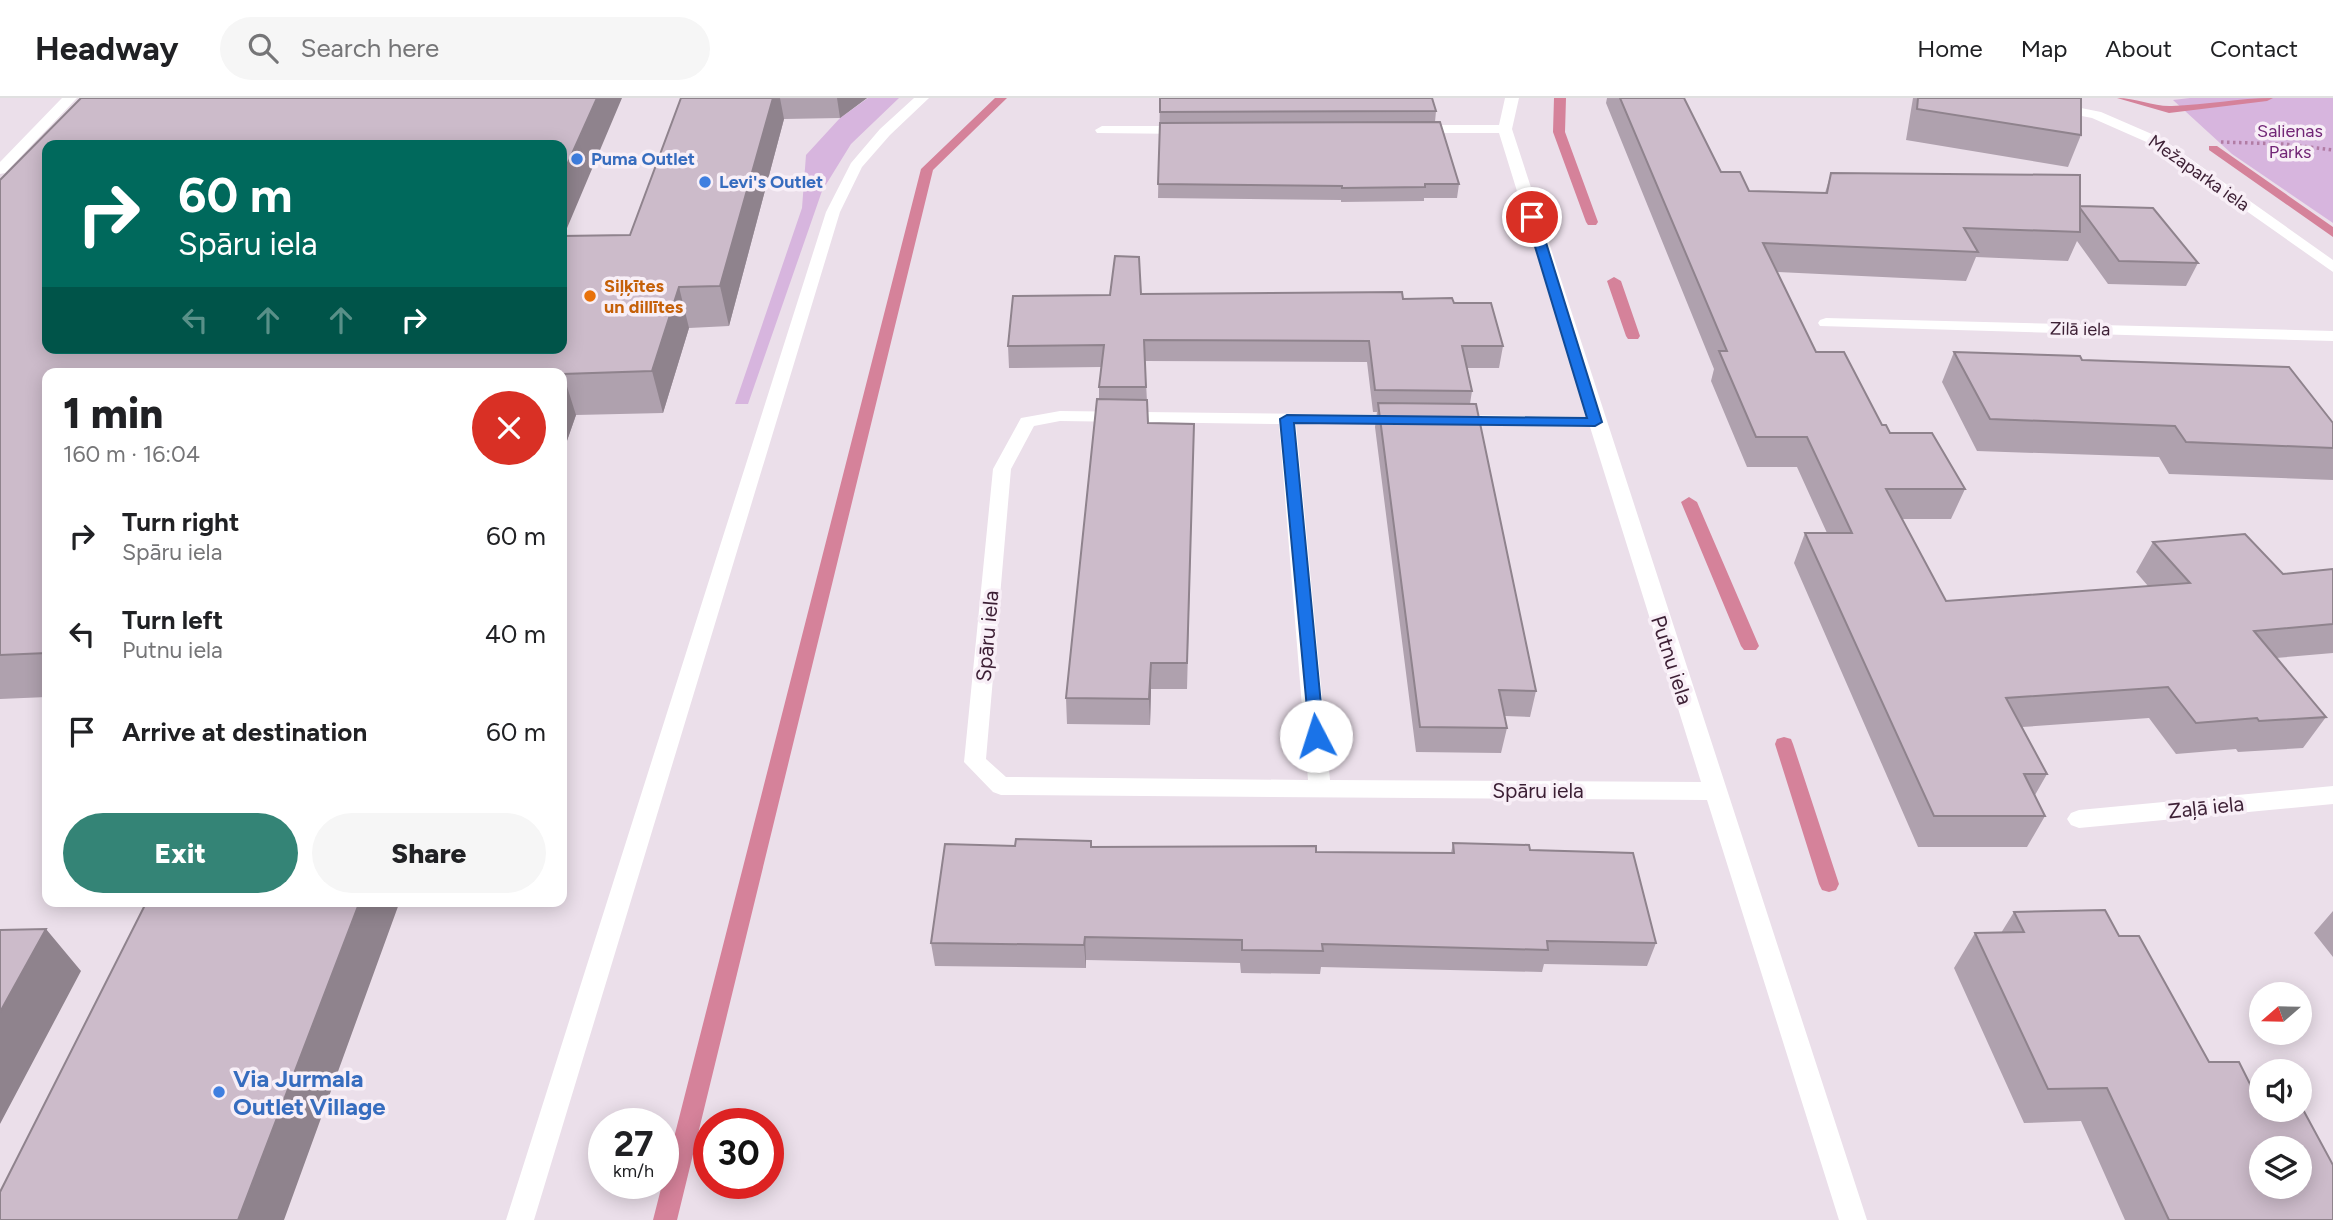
<!DOCTYPE html>
<meta charset="utf-8">
<style>
body{margin:0;font-family:Figtree,sans-serif;background:#f6f6f6;color:#202124;height:100vh;display:flex;flex-direction:column;font-size:26px;white-space:nowrap}
*{box-sizing:border-box;margin:0}
p{font-size:23px;color:#757577}
.icon{flex:none;width:38px;height:38px;fill:none;stroke:currentColor;stroke-width:2;stroke-linecap:round;stroke-linejoin:round}
.map{position:relative;flex:1;overflow:hidden}
.details{position:absolute;left:42px;top:270px;width:525px;height:539px;display:flex;flex-direction:column;background:#fff;border-radius:14px;box-shadow:0 4px 18px #0003}
.details>*{flex:none}
.banner{position:absolute;left:42px;top:42px;width:525px;height:214px;border-radius:14px;box-shadow:0 4px 18px #0003;background:#00695c;color:#fff;overflow:hidden}
.needle{width:46px;rotate:250deg}
.tools{position:absolute;left:2249px;top:884px;display:grid;gap:14px}
.tools a{display:grid;place-items:center;width:63px;height:63px;border-radius:50%;background:#fff;box-shadow:0 4px 18px #0003;font-size:35px}
.speed{position:absolute;left:588px;top:1010px;display:flex;gap:14px;font-size:35px;font-weight:700;text-align:center}
.speed>*{display:grid;place-content:center;width:91px;height:91px;border-radius:50%;background:#fff;box-shadow:0 4px 18px #0003;line-height:1}
.speed small{font-size:18px;font-weight:400}
.speed .limit{border:10px solid #d22;background:#fff;color:#111}
.pin{position:absolute;display:grid;place-items:center;width:60px;height:60px;color:#fff;margin:-30px;border:4px solid #fff;border-radius:50%;box-shadow:0 2px 7px #0007}
.me{position:absolute;width:77px;margin:-38px;rotate:355deg;stroke-linejoin:round;filter:drop-shadow(0 0 5px #0008)}
.turn{display:flex;align-items:center;gap:24px;height:147px;padding:0 21px;font-size:32px}
.turn .icon{width:91px;height:91px;stroke-width:2.5}
.turn b{display:block;font-size:49px;line-height:60px}
.lanes{display:flex;align-items:center;height:66px;padding:0 21px;background:#0003;justify-content:center;gap:35px;direction:ltr}
.lanes .off{opacity:.35}
.round{display:grid;place-items:center;flex:none;width:74px;height:74px;border-radius:37px;background:#f6f6f6}
.overview{display:flex;align-items:center;justify-content:space-between;height:119px;padding:0 21px}
h1{font-size:42px;font-weight:800;line-height:52px}
.cta{display:flex;gap:14px;margin-top:auto;padding:14px 21px}
.cta a{flex:1;height:80px;border-radius:42px;background:#348476;color:#fff;font-size:28px;font-weight:800;line-height:80px;text-align:center}
.cta a+a{background:#f6f6f6;color:#202124}
ul{padding:0;list-style:none}
li{display:flex;align-items:center;gap:21px;height:98px;padding:0 21px}
li div{flex:1}
li b{display:block;font-size:26px}
li em{font-style:normal}
header{display:flex;align-items:center;gap:42px;box-sizing:border-box;height:98px;padding:0 35px;background:#fff;border-bottom:2px solid #e0e0e0}
header strong{font-size:33px}
nav{display:flex;gap:38px;margin-inline-start:auto;font-size:24px}
.search{width:490px;height:63px;background:#f6f6f6;display:flex;align-items:center;gap:18px;box-sizing:border-box;padding:0 24px;border-radius:38px;color:#757577;font-size:26px}
.map>svg:first-child{display:block}
</style>
<header>
<strong>Headway</strong>
<div class="search"><svg class="icon" aria-label="search" viewBox="0 0 24 24"><circle cx="10" cy="10" r="6"/><path d="M15 15l6 6"/></svg>Search here</div>
<nav><a>Home</a><a>Map</a><a>About</a><a>Contact</a></nav>
</header>
<div class="map">
<svg width="2333" height="1122" viewBox="0 0 2333 1122">
<rect width="100%" height="100%" fill="#ebdfea"/>
<!-- green -->
<path fill="#d7b5de" d="M868 0H899L851 46 822 93 748 306H735L802 110 806 57 840 20Z
M2190 0H2333V125L2232 56 2173 2Z"/>
<g fill="none" stroke-linecap="round" stroke-linejoin="round">
<!-- stream -->
<path fill="#d5829a" fill-rule="evenodd" d="M995 0H1007L933 72 677 1122H653L921 71Z
M1554 0H1566L1565 34 1598 124 1596 127H1588L1586 124 1553 34Z
M2117 0C2136 0 2155 9 2172 8 2206 7 2239 0 2273 0L2267 3 2169 15Z
M2209 48H2217L2333 129V139L2209 52Z
M1614 179 1621 183 1640 238 1638 241H1628L1626 238 1607 183Z
M1689 399 1697 404 1759 548 1756 552H1744L1741 548 1681 404Z
M1784 639 1791 641 1793 646 1839 786 1836 792 1829 794 1822 792 1819 786 1775 646 1777 641Z"/>
<!-- path -->
<path stroke="#b17ca4" stroke-width="3.5" stroke-dasharray="2.5 3.5" stroke-linecap="butt" d="M2221 44 2284 46 2333 52"/>
<!-- lane -->
<path fill="#fff" fill-rule="evenodd" d="M62 0H77L5 75 0 76V64Z
M914 0H929L890 37 862 69 840 114 534 1122H506L826 114 851 65 880 31Z"/>
<!-- street -->
<path fill="#fff" fill-rule="evenodd" d="M1505 0H1519L1512 31 1867 1122H1839L1707 702 1001 697 993 694 964 664 993 371 1021 320 1060 313 1405 317 1414 322 1411 326H1296L1330 682 1701 684 1590 329 1451 327 1442 322 1451 317 1587 319 1499 35H1415L1408 31 1415 27H1499ZM1060 323 1279 326 1308 682 1006 679 986 661 1011 371 1034 328Z
M2004 0H2031L2101 14 2161 40 2333 162V174L2151 46 2092 20 2011 4Z
M1102 28H1187L1194 32 1187 36 1097 35 1095 32Z
M1826 220 2333 233V243L1820 228 1818 225 1820 222Z
M2333 688V706L2079 730 2071 727 2067 721 2071 715 2079 712Z"/>
</g>
<!-- wall -->
<path fill="#afa1ae" d="M681 0H867L840 20 784 21 729 228 689 230 663 315 576 317 562 357V275H47V599L0 601V82L563 138 630 137Z
M1160 0 1436 13 1435 24 1459 86 1457 100H1424V103L1341 104V102L1158 100Z
M1607 0H1684L1721 74 1749 93 1825 95 1831 75 2080 108 2198 165 2186 188 2108 186 2077 143 2068 163 1976 159 1966 183 1777 174 1816 254 1890 335 1965 391 1951 421H1902L1946 503 2148 488 2136 474 2153 444 2283 476 2333 471V555L2276 560 2326 619 2303 650 2238 654 2236 651 2176 656 2149 620 2022 629 2047 676 2035 697 2045 718 2027 749H1918L1794 465 1805 435H1827L1797 369H1747L1711 283 1714 271 1606 5Z
M1913 0H2081V37L2068 69 1906 42Z
M1141 196 1403 201 1454 205 1503 248 1499 270H1467L1472 293 1470 306 1536 593 1530 619 1505 618 1507 630 1501 655 1416 654 1375 329 1377 314H1373L1367 264 1145 263 1148 325 1194 326 1187 591H1151L1150 627 1067 626 1066 600 1099 301V289L1101 269 1009 270 1008 248Z
M1954 254 2082 262 2333 325V382L2169 376 2159 359 1977 353 1942 284Z
M1091 743V749L1316 754 1451 755 1453 745 1530 752 1656 845 1647 868 1544 866 1542 874 1321 869 1320 876 1241 875 1240 865 1086 862V870L935 868 931 845 1015 748Z
M2333 813V859L2314 835Z
M2014 814 2119 838 2209 964 2252 990 2333 1122H2125L2081 1023 2024 1025 1954 870 1975 835H2001Z"/>
<!-- shaded-wall -->
<path fill="#8f838d" d="M597 0H622L562 142V78Z
M773 0H780L784 21 729 228 720 188Z
M837 0H867L840 20Z
M679 189 689 230 663 315 652 273Z
M563 276 576 317 562 357V280Z
M1151 565V591L1150 627 1149 601Z
M360 803H400L284 1122H238Z
M46 831 81 873 0 1026V914Z
M1085 839 1086 862V870L1084 847Z"/>
<!-- building -->
<path fill="#ccbbca" stroke="#8f838d" stroke-width="2" fill-rule="evenodd" d="M81 0H597L562 78V47H47V250H562V138L630 137 681 0H773L720 188 679 189 652 273 563 276 562 280V275H47V555L0 557V82Z
M1160 0H1432L1436 13 1160 14Z
M1620 0H1684L1721 74H1740L1749 93 1827 95 1831 75 2080 77V134L1964 130 1978 154 1763 145 1816 254H1844L1882 327H1886L1890 335H1932L1965 391H1886L1946 503 2190 485 2153 444 2245 436 2283 476 2333 471V526L2254 533 2326 619 2259 623 2257 620 2196 625 2168 589 2006 600 2047 676H2024L2045 718H1934L1805 435H1852L1807 339H1756L1719 253H1727Z
M1918 0H2081V37L1917 11Z
M1440 24 1459 86H1425V89L1342 90V88L1158 86 1160 25Z
M2080 108 2153 110 2198 165 2119 163 2080 110Z
M1115 158 1139 159 1141 196 1402 194 1403 201 1452 200 1454 205H1491L1503 248H1462L1472 293 1375 292 1369 243 1144 242 1146 289H1099L1104 247 1008 248 1013 198 1110 197Z
M1954 254 2080 258 2082 262 2289 269 2333 325V350L2186 344 2175 328 1990 321Z
M1097 301 1147 302 1148 325 1194 326 1187 565H1151L1149 601 1066 600Z
M1378 305 1476 306 1536 593 1499 592 1507 630 1420 629Z
M1016 741 1091 743V749L1316 748V754L1454 755 1453 745 1529 747 1530 752 1633 755 1656 845 1547 843 1548 852 1322 846 1323 853 1242 852V842L1085 839 1084 847 931 845 945 746 1015 748Z
M147 803H360L238 1122H0V1094Z
M2105 812 2119 838H2139L2209 964H2239L2252 990H2261V1012H2300V1006L2333 1067V1122H2169L2107 990 2048 991 1975 835 2024 834 2014 814ZM2261 1050H2300V1088H2261Z
M46 831 0 914V832Z"/>
<!-- route -->
<path fill="#1a73e8" stroke="#114b97" stroke-width="2" d="M1532 116 1538 119 1602 324 1595 328 1294 325 1324 638 1316 644 1310 643 1280 321 1287 317 1587 320 1526 119Z"/>
<!-- markers -->
<g fill="#3f7fe0" stroke="#f8eff7" stroke-width="2.5">
<circle cx="577" cy="61" r="7"/>
<circle cx="705" cy="84" r="7"/>
<circle cx="219" cy="994" r="7"/>
</g>
<circle fill="#e8710a" stroke="#f8eff7" stroke-width="2.5" cx="590" cy="198" r="7"/>
<g text-anchor="middle" dominant-baseline="central" stroke-width="7" stroke-linejoin="round" paint-order="stroke">
<!-- far-park labels -->
<g font-size="18" fill="#722676" stroke="#f8eff7">
<text x="2290" y="33">Salienas<tspan x="2290" dy="21">Parks</tspan></text>
</g>
<!-- far-shop labels -->
<g font-size="18" font-weight="bold" fill="#366cbe" stroke="#f8eff7" text-anchor="start">
<text x="591" y="61">Puma Outlet</text>
<text x="719" y="84">Levi's Outlet</text>
</g>
<!-- far-street labels -->
<g font-size="18" fill="#3c1f34" stroke="#f8eff7">
<text transform="translate(2199 75) rotate(35)">Mežaparka iela</text>
<text transform="translate(2080 231) rotate(1)">Zilā iela</text>
</g>
<!-- far-food labels -->
<g font-size="18" font-weight="bold" fill="#c56008" stroke="#f8eff7" text-anchor="start">
<text x="604" y="188">Siļķītes<tspan x="604" dy="21">un dillītes</tspan></text>
</g>
<!-- street labels -->
<g font-size="21" fill="#3c1f34" stroke="#f8eff7">
<text transform="translate(987 538) rotate(-85)">Spāru iela</text>
<text transform="translate(1672 562) rotate(72)">Putnu iela</text>
<text x="1538" y="692">Spāru iela</text>
<text transform="translate(2206 709) rotate(-6)">Zaļā iela</text>
</g>
<!-- near-shop labels -->
<g font-size="24" font-weight="bold" fill="#366cbe" stroke="#f8eff7" text-anchor="start">
<text x="233" y="980">Via Jurmala<tspan x="233" dy="28">Outlet Village</tspan></text>
</g>
</g>
</svg>
<div class="tools">
<a><svg class="needle" viewBox="-14 -14 28 28"><path d="M0-13l5 13h-10z" fill="#e53935"/><path d="M0 13l5-13h-10z" fill="#757577"/></svg></a>
<a><svg class="icon" aria-label="sound" viewBox="0 0 24 24"><path d="M4 9h4l5-4v14l-5-4H4zM17 9q2 3 0 6"/></svg></a>
<a><svg class="icon" aria-label="layers" viewBox="0 0 24 24"><path d="M12 4l9 5-9 5-9-5zM3 14l9 5 9-5"/></svg></a>
</div>
<div class="speed"><div>27<small>km/h</small></div><div class="limit">30</div></div>
<div class="pin" style="left:1532px;top:119px;background:#d93025"><svg class="icon" aria-label="arrive" viewBox="0 0 24 24"><path d="M6 21V4h12l-3 4 3 4H6"/></svg></div>
<svg class="me" style="left:1316px;top:638px" viewBox="-20 -20 40 40"><circle r="19" fill="#fff"/><path d="M0-13L10 11 0 6-10 11z" fill="#1a73e8"/></svg>
<div class="banner">
<div class="turn"><svg class="icon" aria-label="right" viewBox="0 0 24 24"><path d="M7 20v-9h11M14 6l5 5-5 5"/></svg><div><b>60 m</b>Spāru iela</div></div>
<div class="lanes"><svg class="icon off" aria-label="left" viewBox="0 0 24 24"><path d="M17 20v-9H6M10 6l-5 5 5 5"/></svg><svg class="icon off" aria-label="ahead" viewBox="0 0 24 24"><path d="M12 20V5M6 11l6-6 6 6"/></svg><svg class="icon off" aria-label="ahead" viewBox="0 0 24 24"><path d="M12 20V5M6 11l6-6 6 6"/></svg><svg class="icon" aria-label="right" viewBox="0 0 24 24"><path d="M7 20v-9h11M14 6l5 5-5 5"/></svg></div>
</div>
<section class="details">
<div class="overview"><div><h1>1 min</h1><p>160 m · 16:04</p></div><a class="round" style="background:#d93025;color:#fff"><svg class="icon" aria-label="close" viewBox="0 0 24 24"><path d="M6 6l12 12M18 6L6 18"/></svg></a></div>
<ul>
<li><svg class="icon" aria-label="right" viewBox="0 0 24 24"><path d="M7 20v-9h11M14 6l5 5-5 5"/></svg><div><b>Turn right</b><p>Spāru iela</p></div><em>60 m</em></li>
<li><svg class="icon" aria-label="left" viewBox="0 0 24 24"><path d="M17 20v-9H6M10 6l-5 5 5 5"/></svg><div><b>Turn left</b><p>Putnu iela</p></div><em>40 m</em></li>
<li><svg class="icon" aria-label="arrive" viewBox="0 0 24 24"><path d="M6 21V4h12l-3 4 3 4H6"/></svg><div><b>Arrive at destination</b></div><em>60 m</em></li>
</ul>
<div class="cta"><a>Exit</a><a>Share</a></div>
</section>
</div>
